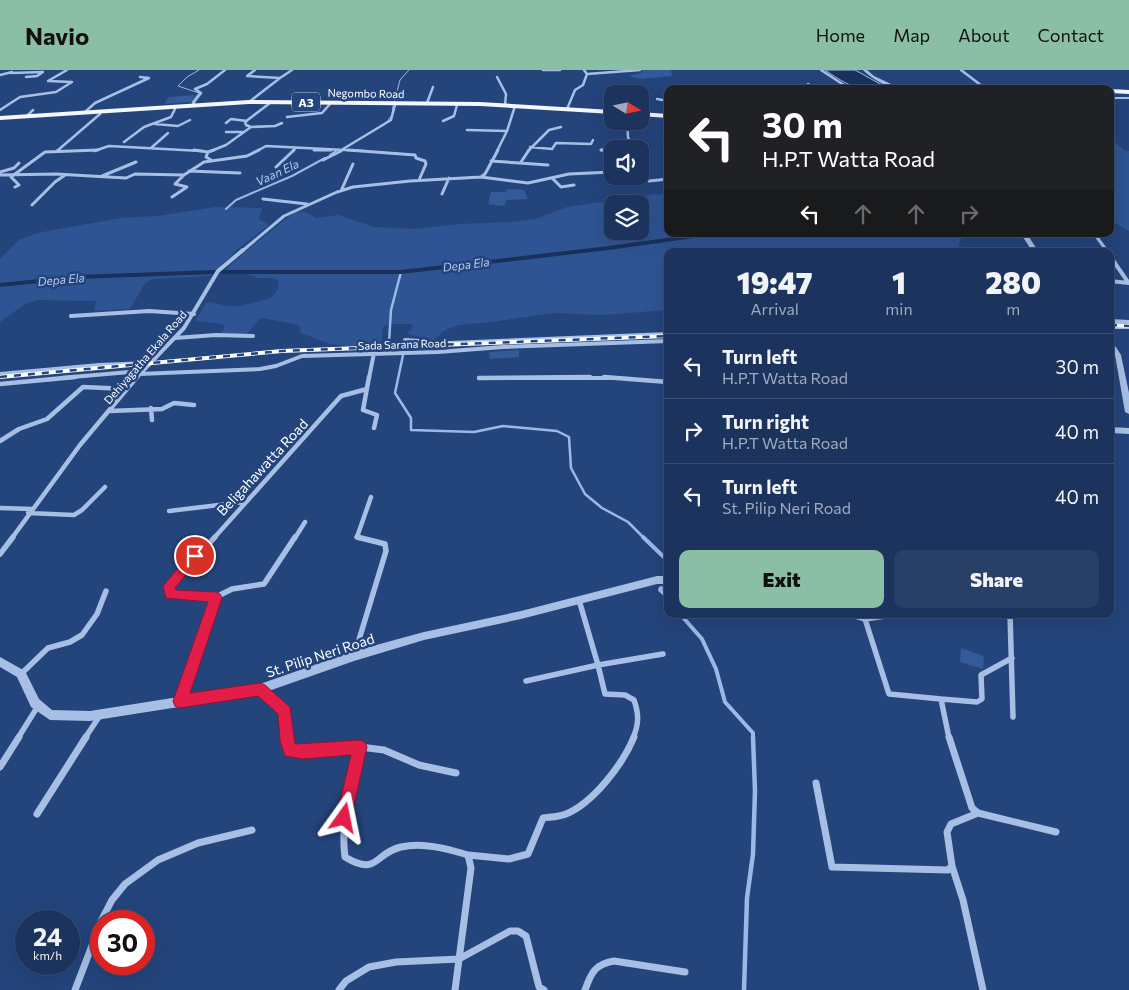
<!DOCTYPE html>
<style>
body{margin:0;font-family:Commissioner,sans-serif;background:#283f66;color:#f1f3f6;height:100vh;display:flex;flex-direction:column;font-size:19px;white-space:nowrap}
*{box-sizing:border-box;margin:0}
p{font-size:16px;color:#a0aabc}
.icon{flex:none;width:28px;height:28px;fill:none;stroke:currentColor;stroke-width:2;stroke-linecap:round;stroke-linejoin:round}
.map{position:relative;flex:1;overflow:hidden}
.drawer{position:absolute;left:664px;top:178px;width:450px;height:370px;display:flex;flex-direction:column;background:#1b335d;border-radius:10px;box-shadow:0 5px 20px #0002,0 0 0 1px #394e72}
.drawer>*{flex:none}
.banner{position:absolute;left:664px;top:15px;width:450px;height:152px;border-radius:10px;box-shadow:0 5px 20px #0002,0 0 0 1px #394e72;background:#202124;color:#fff;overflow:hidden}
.needle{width:32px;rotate:100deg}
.buttons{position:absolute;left:604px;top:15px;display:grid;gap:10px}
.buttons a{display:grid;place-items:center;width:45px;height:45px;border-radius:10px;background:#1b335d;box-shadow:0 5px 20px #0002,0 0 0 1px #394e72;font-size:25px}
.speed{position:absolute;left:15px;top:840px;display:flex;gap:10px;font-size:25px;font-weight:700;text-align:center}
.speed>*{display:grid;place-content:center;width:65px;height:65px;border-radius:50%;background:#1b335d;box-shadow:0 5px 20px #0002,0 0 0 1px #394e72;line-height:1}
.speed small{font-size:12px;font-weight:400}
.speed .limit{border:8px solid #d22;background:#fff;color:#111}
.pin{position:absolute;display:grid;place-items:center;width:42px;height:42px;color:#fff;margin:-21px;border:2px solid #fff;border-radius:50%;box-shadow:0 1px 5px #0007}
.me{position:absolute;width:55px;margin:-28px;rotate:12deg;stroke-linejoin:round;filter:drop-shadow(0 0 4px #0008)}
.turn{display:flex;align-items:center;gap:18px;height:105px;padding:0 15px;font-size:22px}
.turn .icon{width:65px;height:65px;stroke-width:2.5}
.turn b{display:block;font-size:35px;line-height:42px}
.lanes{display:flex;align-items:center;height:48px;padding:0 15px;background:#0003;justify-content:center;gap:25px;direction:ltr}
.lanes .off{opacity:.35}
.eta{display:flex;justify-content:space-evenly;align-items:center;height:85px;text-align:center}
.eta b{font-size:30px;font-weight:800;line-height:35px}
.cta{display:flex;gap:10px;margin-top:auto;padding:10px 15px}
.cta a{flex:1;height:58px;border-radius:10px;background:#8abfa5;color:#111;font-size:20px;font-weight:800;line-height:58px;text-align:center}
.cta a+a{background:#283f66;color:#f1f3f6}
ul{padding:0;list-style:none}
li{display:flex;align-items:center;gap:15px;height:65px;padding:0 15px;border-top:1px solid #394e72}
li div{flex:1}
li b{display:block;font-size:19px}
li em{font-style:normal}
header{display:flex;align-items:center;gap:30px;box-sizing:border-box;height:70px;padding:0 25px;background:#8abfa5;color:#111}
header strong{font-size:24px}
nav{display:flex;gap:28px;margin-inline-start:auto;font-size:18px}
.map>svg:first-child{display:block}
</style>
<header>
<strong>Navio</strong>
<nav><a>Home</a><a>Map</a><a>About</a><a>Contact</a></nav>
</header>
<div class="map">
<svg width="1129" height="920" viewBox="0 0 1129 920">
<rect width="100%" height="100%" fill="#24447c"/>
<!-- green -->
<path fill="#2f5493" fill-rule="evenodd" d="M1110 68 1125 81H1129V161L1110 150Z
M655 124 667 125 668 164H961V169L958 177 946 178 945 181H668L667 240 602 245 554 243 491 252 459 255 445 260 435 269 411 265 408 263 413 257 411 254H389L383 257 381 274 348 276 330 274 301 263 299 255 262 248 259 249 244 268 220 266 225 256 222 254 195 251 206 233 211 232 225 236H240L271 228 279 218 278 210 270 208H258L245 203 221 204 246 181 295 142 303 141 316 148 338 145 374 157 414 159 460 154 511 152 536 149 567 137ZM612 134H640V161H612Z
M216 137 262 138 259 149 269 155 241 176 210 206 153 209 145 213 130 239 94 241 96 231 38 230 25 234 0 252V189L19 170 37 163 121 148 157 146Z"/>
<!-- water -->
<path fill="#19315c" stroke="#9cb9e6" d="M825 0H855L889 19C856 19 853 19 825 0Z"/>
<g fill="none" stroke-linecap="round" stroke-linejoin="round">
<!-- stream-far4 -->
<path stroke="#9cb9e6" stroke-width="1" d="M394 33 400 10 409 0
M193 35 192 32 199 23 178 16 187 7 199 0
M386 53 392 45 393 36"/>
<!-- stream-far3 -->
<path stroke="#9cb9e6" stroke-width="2" d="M330 85 336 81
M226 139 236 130 292 106 325 88"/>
<!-- stream-far2 -->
<path stroke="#9cb9e6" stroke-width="2.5" d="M401 202 391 240 389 272 405 274
M403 285 395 323 411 348V360L474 362 503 356 557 361 569 367 571 398 585 424 602 438 628 452 644 468"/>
<!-- stream-far1 -->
<path stroke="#9cb9e6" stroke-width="4" d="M643 467 668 491
M661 518 660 520 668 527
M680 544 702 569 716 599 725 632 753 663V668"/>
<!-- stream -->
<path stroke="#9cb9e6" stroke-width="4.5" d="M744 920 747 828 753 784 755 721 753 667"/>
<!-- canal -->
<path fill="#19315c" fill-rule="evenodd" d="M695 164H711L708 166 609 180 401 204H223L219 202 223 200H401L609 176Z
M213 200H216V204L78 209 0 217V213L78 205Z"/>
</g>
<!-- building -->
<path fill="#345a99" d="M643 0H671L672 6 641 9 629 6 641 3Z
M195 25 191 32 164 34 169 27Z
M507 119 524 120 528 129 506 130 505 135 501 136 488 134 491 122H506Z
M519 280V287L490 289 489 282Z
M961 578 984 586 983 599 960 592Z"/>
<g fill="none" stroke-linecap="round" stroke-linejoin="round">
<!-- minor-far5 -->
<path stroke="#a8bfe5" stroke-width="2.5" d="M543 0H560
M821 0 850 19
M961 0 986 19
M11 3 43 2 37 6 26 7
M587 4 640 0
M0 5 12 2
M497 7 506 24 505 35
M280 8 292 0
M808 14 815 19
M657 29 668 31
M249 32 280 8 247 6 255 0
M427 33 433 17
M194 35V32L201 23 195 19 207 14 225 0
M567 39 575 20 583 15 587 4 584 0
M0 40 20 27 56 22 72 12 48 11 67 0
M84 43 95 33 149 8 140 7
M28 45 33 40
M287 47 322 43 330 34
M443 51 454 46 457 35
M627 51 628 67 632 79
M226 53 231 49 247 51
M155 54 178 56 190 50
M251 57 275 56 282 53
M467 60 507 61
M226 62H242
M124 72 144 57 171 47 175 39
M530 77 552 79 556 73 591 74 593 70
M151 78 168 63
M343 79 391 50 395 35
M601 80H612
M57 81 100 44
M94 81 109 76 201 81
M211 81 226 75 251 57 246 55 245 52 270 33
M257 81 266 76 364 81
M293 81 295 78
M497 81 507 61 515 36
M528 81 549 60 561 57"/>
<!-- minor-far4 -->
<path stroke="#a8bfe5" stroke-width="3" d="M194 80 208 82
M314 80H331
M348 80 415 85 416 88 425 91 426 94 419 110
M601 80H612
M57 81 59 80
M211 90 206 87 208 82 214 80
M323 90 341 81
M491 91 548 95
M521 92 529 80
M276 97 294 80
M189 101 240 103
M0 102 14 98 19 93
M0 105 56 104 126 108 135 104 184 105 204 92 247 86 259 80
M102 106 136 92
M481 107 528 113 569 104 612 102
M552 108 561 117 574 115
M649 111 668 109
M15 117 19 115 11 107 45 82 98 80
M341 121 353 94
M442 124 449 108
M172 127 187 117 175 114 184 105
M263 129 307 134
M32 135 55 112 65 105
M1096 166 1107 181
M241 182 284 146 337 122 353 117 410 111 481 107 485 104 498 80"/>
<!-- minor-far3 -->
<path stroke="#a8bfe5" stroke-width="4" d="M1110 186 1128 212
M1110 211 1129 213
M71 246 149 241 194 244
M1110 251 1129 252
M1110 257H1129
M175 268 216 265 253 266
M405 270 450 273 668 264
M0 304 99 295 148 293
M139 304 260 299 276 296 302 286 438 282 503 277 668 271
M61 308 141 301
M136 308 184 258 218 201 243 180
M369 308 374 283
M479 308H621"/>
<!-- minor-far2 -->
<path stroke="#a8bfe5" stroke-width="4.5" d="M369 307 363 340 377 345 374 358
M604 307 668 312
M479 308 590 307
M0 314 75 307
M151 338 152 350
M109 341 162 339 174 333 194 335
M0 371 19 359 47 349 83 317 127 319
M0 438 32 439
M169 441 244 432
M28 443 74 445 82 440 105 417
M12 468 80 375 137 307
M214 468 341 326 367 319
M295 468 305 452
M360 468 357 467 371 427"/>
<!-- minor-far1 -->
<path stroke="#a8bfe5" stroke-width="5.5" d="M0 484 13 467
M216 527 232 519 264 514 295 467
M579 530 598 595 663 584
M998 544 1010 546
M1010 544 1013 647
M852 545 865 549 899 544
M865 549 889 624 941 629
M354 586 386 481 385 474 357 467
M21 604 48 578 70 572 82 565 97 544 106 521
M526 611 598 595 605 624 625 625 634 630C639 644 639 654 633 668
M260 619 285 641 287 668
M180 631 216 527 170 525 169 517 215 467
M18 668 38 636
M85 668 101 644
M949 668 941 629 977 632 982 629 981 605 1012 588"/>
<!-- minor -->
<path stroke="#a8bfe5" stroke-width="7" d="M287 667 290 681 355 679 360 677C351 714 340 749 345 787 378 807 374 783 401 777 423 772 448 779 468 785L471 798 455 920
M949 667 972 738 978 743 1056 762
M360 677 384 680 419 695 456 703
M0 697 19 667
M816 713 832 797 948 800 952 796 947 762 951 754 978 743
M37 744 86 667
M468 785 509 789 528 784 543 748C550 747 559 747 566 744 593 733 623 694 634 667
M952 796 963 830 983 920
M101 851 112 830 125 814 158 790 198 773 252 760
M75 920 101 852
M339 920 346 911 369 897 396 892 459 889 510 861H518L526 866 539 917 544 920
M585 920C591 903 595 894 614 891L685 902"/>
<!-- tertiary -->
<path fill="#a8bfe5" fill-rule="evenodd" d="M863 0H867L874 6 902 19C889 19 872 9 863 0Z
M1110 27H1129V29H1110Z
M1021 164H1027L1038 181H1032Z
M1110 270 1112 271 1121 285 1129 323V344L1125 342 1115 285 1110 277Z
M1110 357 1129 358V364L1110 363Z
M657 506H668V514H657L521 549 424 570 354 591 260 624 90 651 50 650 31 637 17 607 0 597V587L25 601 39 629 52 640 90 641 260 614 354 581 424 562 521 541Z"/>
<!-- trunk -->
<path fill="#f4f7fe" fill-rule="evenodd" d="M983 17H1052L1055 19H980Z
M1110 19 1129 20V24L1110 23Z
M249 30 480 32 612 40V44L480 36 249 34 0 50V46Z
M640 42 668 44V48L640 46Z"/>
<!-- rail casing -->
<g stroke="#fff" stroke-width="4">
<path id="rail" d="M1110 255 1129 256
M0 307 282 281 668 266"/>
</g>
<!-- rail -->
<use href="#rail" stroke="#24447c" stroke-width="2.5" stroke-dasharray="7" stroke-linecap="butt"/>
</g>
<!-- route -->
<path fill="#e11d48" stroke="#92132f" d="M195 481 199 483 201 486 175 518 176 520 216 522 220 524 222 528 190 623 260 613 265 615 290 637 295 674 360 670 365 672 367 677 350 753 344 755 339 753 336 748 351 685 303 689 285 686 280 671 278 644 258 626 180 638 175 636 173 631 208 532 166 528 163 516 191 483Z"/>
<g text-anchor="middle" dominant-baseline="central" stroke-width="5" stroke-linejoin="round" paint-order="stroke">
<!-- far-street labels -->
<g font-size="11" fill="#fff" stroke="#24447c">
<text transform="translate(366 23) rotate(1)">Negombo Road</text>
<text transform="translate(402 274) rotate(-2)">Sada Sarana Road</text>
<text transform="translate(145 287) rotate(-49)">Dehiyagatha Ekala Road</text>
</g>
<!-- shield labels -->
<rect fill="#24447c" stroke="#bdc7d8" stroke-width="1" x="292" y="22.5" width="28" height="19" rx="4"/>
<g font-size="12" font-weight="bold" fill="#fff">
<text x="306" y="32">A3</text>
</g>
<!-- far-water labels -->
<g font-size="12" font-style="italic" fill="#b3c9ed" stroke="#24447c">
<text transform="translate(277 102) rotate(-25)">Vaan Ela</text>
<text transform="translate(466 194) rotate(-7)">Depa Ela</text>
<text transform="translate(61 209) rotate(-5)">Depa Ela</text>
</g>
<!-- street labels -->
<g font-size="14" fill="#fff" stroke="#24447c">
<text transform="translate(262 397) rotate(-47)">Beligahawatta Road</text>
<text transform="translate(320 585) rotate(-18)">St. Pilip Neri Road</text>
</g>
</g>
</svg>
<div class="buttons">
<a><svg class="needle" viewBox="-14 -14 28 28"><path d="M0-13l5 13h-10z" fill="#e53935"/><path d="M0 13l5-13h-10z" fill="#a0aabc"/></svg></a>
<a><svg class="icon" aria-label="sound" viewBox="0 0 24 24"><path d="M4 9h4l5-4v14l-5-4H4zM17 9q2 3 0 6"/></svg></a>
<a><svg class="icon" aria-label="layers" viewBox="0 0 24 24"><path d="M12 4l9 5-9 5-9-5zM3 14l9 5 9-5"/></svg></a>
</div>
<div class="speed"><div>24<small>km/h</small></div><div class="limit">30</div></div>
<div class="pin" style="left:195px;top:486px;background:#d93025"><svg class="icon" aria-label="arrive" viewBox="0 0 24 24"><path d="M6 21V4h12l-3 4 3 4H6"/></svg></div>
<svg class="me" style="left:344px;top:748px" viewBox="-20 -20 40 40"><path d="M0-17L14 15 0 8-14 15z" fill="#e11d48" stroke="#fff" stroke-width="4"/></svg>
<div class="banner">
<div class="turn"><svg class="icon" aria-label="left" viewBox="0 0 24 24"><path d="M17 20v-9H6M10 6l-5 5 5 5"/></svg><div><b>30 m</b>H.P.T Watta Road</div></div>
<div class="lanes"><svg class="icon" aria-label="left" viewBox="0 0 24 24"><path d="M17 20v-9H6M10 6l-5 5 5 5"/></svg><svg class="icon off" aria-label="ahead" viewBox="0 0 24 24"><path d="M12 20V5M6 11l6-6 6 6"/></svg><svg class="icon off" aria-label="ahead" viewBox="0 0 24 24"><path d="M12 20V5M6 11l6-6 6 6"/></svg><svg class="icon off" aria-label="right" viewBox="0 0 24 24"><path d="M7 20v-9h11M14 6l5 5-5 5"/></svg></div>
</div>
<section class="drawer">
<div class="eta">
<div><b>19:47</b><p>Arrival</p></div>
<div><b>1</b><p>min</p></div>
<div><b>280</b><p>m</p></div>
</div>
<ul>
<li><svg class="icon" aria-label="left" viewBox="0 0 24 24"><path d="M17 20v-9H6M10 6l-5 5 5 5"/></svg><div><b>Turn left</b><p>H.P.T Watta Road</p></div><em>30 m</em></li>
<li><svg class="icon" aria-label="right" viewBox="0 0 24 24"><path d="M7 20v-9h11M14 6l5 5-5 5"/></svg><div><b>Turn right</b><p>H.P.T Watta Road</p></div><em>40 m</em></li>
<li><svg class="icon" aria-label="left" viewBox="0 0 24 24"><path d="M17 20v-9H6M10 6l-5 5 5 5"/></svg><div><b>Turn left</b><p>St. Pilip Neri Road</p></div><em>40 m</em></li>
</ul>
<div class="cta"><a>Exit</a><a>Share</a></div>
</section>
</div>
